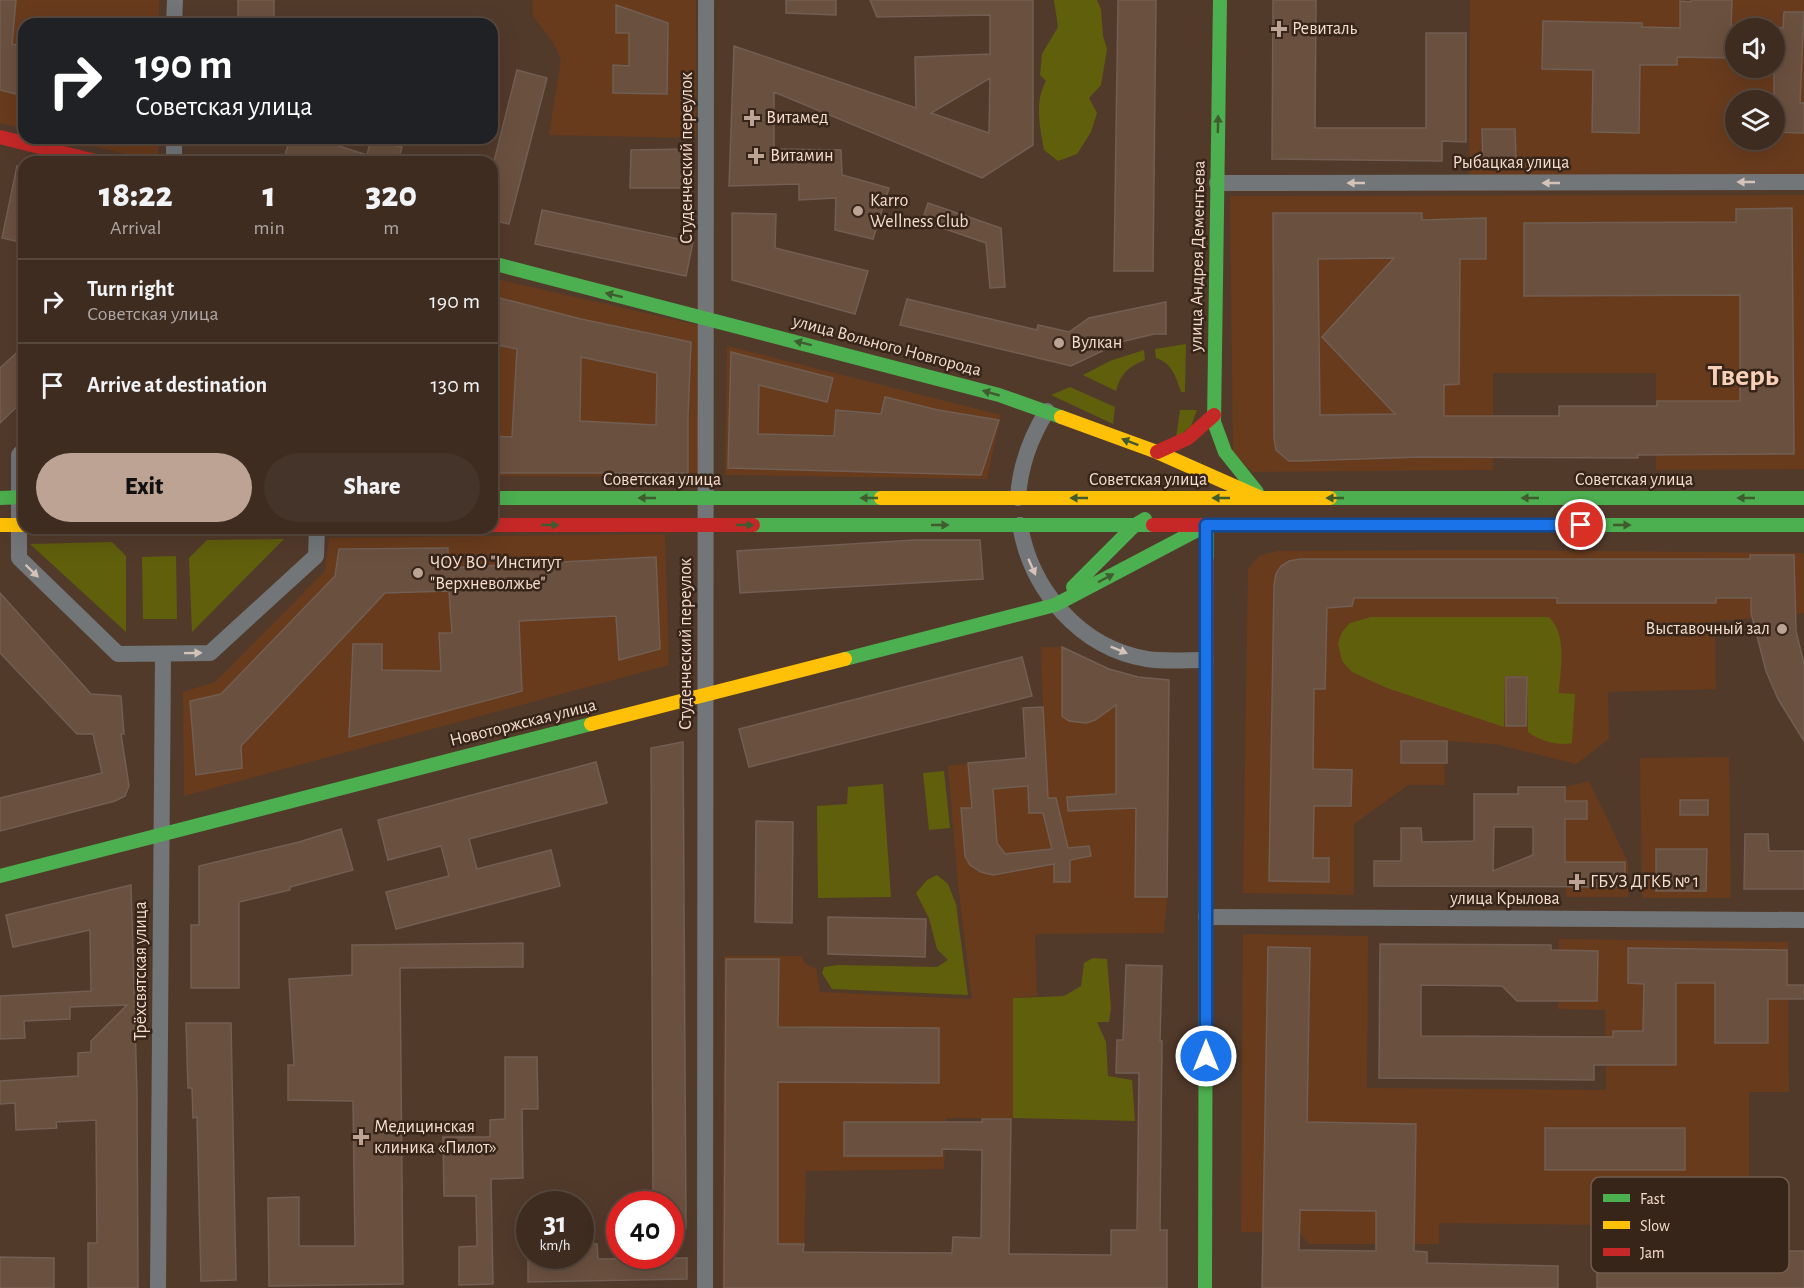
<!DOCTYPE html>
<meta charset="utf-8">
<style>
body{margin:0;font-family:"Alegreya Sans",sans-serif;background:#453429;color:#f1f3f6;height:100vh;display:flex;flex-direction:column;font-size:22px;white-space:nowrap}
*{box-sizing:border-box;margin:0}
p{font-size:20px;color:#ada7a5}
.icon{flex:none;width:33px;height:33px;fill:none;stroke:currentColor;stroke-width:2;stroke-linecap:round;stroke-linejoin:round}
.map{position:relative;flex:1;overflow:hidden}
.panel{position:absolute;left:18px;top:156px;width:480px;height:378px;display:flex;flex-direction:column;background:#3e2c20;border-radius:18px;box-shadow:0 6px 24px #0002,0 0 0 2px #57483e}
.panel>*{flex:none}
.top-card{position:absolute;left:18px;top:18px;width:480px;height:126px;border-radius:18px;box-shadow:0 6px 24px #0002,0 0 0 2px #57483e;background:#202124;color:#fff;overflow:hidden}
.buttons{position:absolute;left:1725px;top:18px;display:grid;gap:12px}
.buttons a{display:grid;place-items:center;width:60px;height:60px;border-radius:50%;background:#3e2c20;box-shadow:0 6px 24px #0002,0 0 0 2px #57483e;font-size:30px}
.speed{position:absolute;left:516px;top:1191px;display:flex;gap:12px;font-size:30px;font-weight:700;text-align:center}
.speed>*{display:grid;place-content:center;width:78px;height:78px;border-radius:50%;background:#3e2c20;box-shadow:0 6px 24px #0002,0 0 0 2px #57483e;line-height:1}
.speed small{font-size:15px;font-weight:400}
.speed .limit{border:9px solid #d22;background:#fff;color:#111}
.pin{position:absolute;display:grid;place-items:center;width:51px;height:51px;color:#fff;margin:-26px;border:3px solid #fff;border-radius:50%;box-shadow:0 2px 6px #0007}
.me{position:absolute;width:66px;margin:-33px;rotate:0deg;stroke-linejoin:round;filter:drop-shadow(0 0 4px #0008)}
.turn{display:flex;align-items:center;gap:21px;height:126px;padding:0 18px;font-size:27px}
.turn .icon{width:78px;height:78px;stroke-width:2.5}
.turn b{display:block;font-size:42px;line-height:51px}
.eta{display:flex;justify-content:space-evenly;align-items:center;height:102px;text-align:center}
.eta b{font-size:36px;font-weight:800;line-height:42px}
.primary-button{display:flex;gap:12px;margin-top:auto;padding:12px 18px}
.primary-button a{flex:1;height:69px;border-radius:36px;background:#bda394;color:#111;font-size:24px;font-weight:800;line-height:69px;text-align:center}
.primary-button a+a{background:#453429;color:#f1f3f6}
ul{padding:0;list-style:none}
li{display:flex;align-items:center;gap:18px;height:84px;padding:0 18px;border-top:2px solid #57483e}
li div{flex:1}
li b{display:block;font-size:22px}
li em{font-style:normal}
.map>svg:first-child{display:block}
</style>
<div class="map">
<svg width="1804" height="1288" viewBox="0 0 1804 1288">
<rect width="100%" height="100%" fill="#523a2b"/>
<!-- built -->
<path fill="#683b1d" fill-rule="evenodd" d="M0 0H159V24H24V129L0 123Z
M532 0H696V138L549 135 561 59 553 42 533 16Z
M1470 0H1804V174L1469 177ZM1736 28H1774V68H1736ZM1736 100H1774V140H1736Z
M61 138H158V162Z
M1804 195V469L1656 470V373H1493V470L1252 472 1233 452 1230 196Z
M492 278 702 326 703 477 492 476Z
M727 346 1001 415 987 479 725 475Z
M665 534 669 665 184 796 183 692 215 682 325 571 329 538Z
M1502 550 1804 553V613L1794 615 1715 621 1716 689 1608 692 1609 739 1576 764 1495 744 1447 741V763H1444L1445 785H1408L1354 824V895L1243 893 1248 569 1259 556 1277 551Z
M1041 647H1062L1109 669 1138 677 1169 680V806L1167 897 1164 933 1035 934 1037 996 1013 998V1118H946L944 1169 806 1171 803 1288H722L724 956H802L804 963 816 969 820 992 972 999 958 884 948 766 1026 758 1023 708 1043 707Z
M1729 757 1731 898H1642L1640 758Z
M1589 781 1628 862V897H1566V787Z
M1243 934 1368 936 1367 1088 1606 1090 1605 1010 1558 1009 1559 939 1788 942 1789 1092H1749V1227L1439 1223V1244H1309L1300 1233 1241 1232Z"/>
<!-- green -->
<path fill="#605f0c" d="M1054 0H1097L1101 9 1103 36 1107 49 1101 85 1089 98 1097 113 1091 132 1077 154 1058 161 1044 150C1040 127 1034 103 1046 81L1040 75 1042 54 1058 27Z
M1186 344 1185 392H1181C1176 377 1172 363 1156 358L1155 349Z
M1144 350 1145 360C1128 367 1121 373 1116 391L1083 375 1110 361Z
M1070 387 1115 407 1113 424 1051 395Z
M1180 410H1197L1191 426 1176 438Z
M284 539 192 632 189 558 207 540Z
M112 542 126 556V632L30 544Z
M176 556 177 619H143L142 557Z
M1371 617H1549C1568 635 1560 670 1559 693L1575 694 1572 743C1557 746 1540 741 1528 732L1527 676H1505L1504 727 1387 688 1352 672 1342 661 1338 643 1342 632 1350 623Z
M944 771 950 828 929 830 923 773Z
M883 784 891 897 818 898 817 806 847 804 848 787Z
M937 875 948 884 956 904 968 995 832 989 822 973 824 967 838 965 937 967 948 960 937 949 929 918 916 893 927 880Z
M1093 958 1107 959 1111 1008 1109 1022H1097L1106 1042 1108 1076 1132 1080 1135 1121 1013 1118V998L1064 996 1081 986 1084 963Z"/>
<!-- building -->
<path fill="#6a503f" stroke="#725e52" stroke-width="1.5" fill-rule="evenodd" d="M0 0H16L12 44 24 46V96L0 90Z
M238 0H274V24H238Z
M786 0H836V15L786 13Z
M870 0H1033V145L982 178 774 92V149L841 150 842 175 889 188 873 239 835 230 836 198 799 200V184L729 186 734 46 916 108 915 57 990 54V15L877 17ZM990 78 989 133 931 113Z
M1118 0H1156L1153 271H1114Z
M1273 0H1316L1315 128H1426V33H1466V142L1442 141V161L1272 159Z
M1691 0H1732L1731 26 1736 27V58L1677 57V65H1640L1639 133 1592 132 1593 70 1542 69 1543 21 1642 23V27L1680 28V1L1691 2Z
M616 5 668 23 667 94 613 93V65L629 66V33H616Z
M1784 12H1804L1800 103H1804V133L1774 132V27L1783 28Z
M517 70 547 78 509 224 492 220V169Z
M1482 129H1515L1516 160 1483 161Z
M290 138H314L367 155 371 139 402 147 398 162H283Z
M685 149V188H630L631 150Z
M17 166 24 167V243L2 238Z
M928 203 1001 228 1005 287 990 288 986 243 922 221Z
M1792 208 1794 454 1638 455V458L1420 457 1300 461H1289L1276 450 1274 438 1273 213H1422V220L1486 218V259H1460L1459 384 1444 385V416H1559V406H1657V401H1740V295L1524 296V223L1736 222V209ZM1394 258 1322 337 1395 414 1320 415 1318 259Z
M542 210 693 242 686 276 535 244Z
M732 213 776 214 775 248 868 271 855 314 732 280Z
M492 296 581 319 691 342 688 415V473H492V436L512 437 517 349 492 344ZM581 357 657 373 656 425 580 421Z
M907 299 1037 330 1038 325 1069 332 1089 318 1166 302V334H1154L1121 342 1071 366 900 325Z
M24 346V400L0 423V368Z
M731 352 833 378 827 402 759 385 758 434 834 436 836 410 881 414 885 397 938 410 999 420 981 475 728 468Z
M915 540H980L983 579 740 593 737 551Z
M448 548V568L656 557 660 649 619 660 616 616 519 621 522 691 349 737 353 644H382V670L441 671 439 633H452L449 591 385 593 241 746 242 768 196 775 190 701 221 694 335 576 339 549Z
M1750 555H1794L1796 631 1804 664V741L1778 699 1766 671 1751 613V598H1716V603H1557V598H1354L1352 606 1327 608 1325 689H1314L1313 769 1352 770 1351 806H1314L1313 858H1329V882L1269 881 1274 585 1276 574 1281 566 1289 561 1300 559H1750Z
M0 593 91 694 121 696 124 734H121L129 786 125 796 115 801 0 831V798L102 773 93 734H77L0 653Z
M1062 647 1109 669 1138 677 1169 680 1167 897H1135L1136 808 1068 811 1067 797 1116 794V705L1095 720 1086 723 1069 721 1062 716Z
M1022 657 1032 696 749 767 739 729Z
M1506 677H1527L1526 726H1506Z
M1043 707 1048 798H1056L1068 848 1089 846 1091 856 1070 860V882H1054V864L993 875 981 872 970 865 965 856 961 808H972L968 763 1026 758 1023 708ZM1028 786 1029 813H1043L1052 849 1005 854 997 843 993 789Z
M1401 741H1447V763H1401Z
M683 742 686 1228H670V1204H653L651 748Z
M596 762 607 803 469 839 477 869 551 850 560 886 396 929 386 892 449 876 441 846 388 860 378 820Z
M1518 787H1565V801H1587V819H1565V862H1625V887L1374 886V861H1401V828H1421L1422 842 1474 841V794H1518ZM1494 827H1533V855L1493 871Z
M1680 800H1708V815H1680Z
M756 821 793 822 792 923 755 922Z
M341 829 353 870 290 887V890L239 902V988H191V925H199V866L299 842Z
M1745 834H1768L1769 851H1804V889H1744Z
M1656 849H1707L1706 891H1656Z
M131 885 137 1092 138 1288H88V1243H97L96 1120 56 1122 57 1128 16 1130 15 1103 0 1104V1081L78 1076V1053L91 1052V1041L127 1005 70 1007V1019L24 1021 25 1038 0 1039V996L91 991 90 930 13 947 6 915Z
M828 917 926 919 925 957 828 954Z
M523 943V967L400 968 403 1284 269 1286 268 1198 299 1197V1246H355L353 1101 288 1100V1065H294L289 979 352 975V945Z
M1380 944 1551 945V950L1598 951 1597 1001H1517L1502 986 1421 985V1036L1613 1037V1031H1643L1644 984 1628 983V948L1787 950V985H1804V999H1768V1043H1715V983H1676V1065H1594V1080L1379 1078Z
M1268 947 1310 948 1307 1122 1416 1124 1414 1251 1427 1252V1263L1558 1266V1288H1262ZM1300 1210 1376 1211V1251L1299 1250Z
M726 959H779L778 1027 939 1028V1083L778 1082V1244H804L803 1252 952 1253 953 1237 981 1238 982 1150 942 1149V1156H844V1122H982V1119H1011L1009 1254 1111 1255V1230H1137L1139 1073H1116L1117 1040H1123L1126 965 1162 966 1160 1041H1162L1160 1230H1167V1288H724Z
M186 1023H231L236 1280 201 1281 197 1117 193 1118 192 1088H188Z
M505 1057H537L538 1109H522L523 1178 491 1179 493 1284 459 1285V1247L477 1246 476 1196H444L443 1137H490V1120L505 1119Z
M1545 1128H1685V1170H1545Z
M580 1244H597L598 1259 687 1258V1279L528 1282V1256H580Z
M1680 1251H1804V1288H1597V1260L1679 1261Z
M0 1257 54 1258V1288H0Z"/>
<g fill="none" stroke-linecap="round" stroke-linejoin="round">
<!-- street -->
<path stroke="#727678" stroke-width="16" d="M174 24 175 0
M174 162V138
M1217 183 1804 182
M24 450 19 455V558L118 654 210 653 316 556 317 528
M1018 498C1020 466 1030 438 1047 411
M1020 525C1031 590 1080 648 1147 659 1166 662 1187 660 1206 660
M1206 917 1804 920
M158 1288 163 654
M705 1288 706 0"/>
<!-- fast -->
<path stroke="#4caf50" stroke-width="14" d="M1220 0 1214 422 1225 452 1257 492
M492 263 999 395 1061 417
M0 498 24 497
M492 498H881
M1330 498H1804
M753 525H1153
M1538 525H1804
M1073 587 1135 525 1145 519
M845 659 1055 605 1207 525V561
M0 876 591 724
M1205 1288 1206 831"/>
<!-- slow -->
<path stroke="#ffc107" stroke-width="14" d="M1061 417 1157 452 1261 498
M881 498H1330
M0 525H24
M591 724 845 659"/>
<!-- jam -->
<path stroke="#c62828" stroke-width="14" d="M0 137 99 162
M1157 452 1188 438 1214 415
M492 525H753
M1153 525H1538
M1206 831 1207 561"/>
</g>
<!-- one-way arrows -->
<defs><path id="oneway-solid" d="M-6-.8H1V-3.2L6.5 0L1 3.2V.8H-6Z" transform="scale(1.5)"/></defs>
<g fill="#405c2f">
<use href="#oneway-solid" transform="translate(1218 124) rotate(-89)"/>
<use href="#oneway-solid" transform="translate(614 295) rotate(-166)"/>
<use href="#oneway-solid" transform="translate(803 343) rotate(-166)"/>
<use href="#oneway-solid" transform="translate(991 393) rotate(-164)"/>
<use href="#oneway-solid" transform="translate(1130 442) rotate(-159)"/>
<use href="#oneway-solid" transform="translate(647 498) rotate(-180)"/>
<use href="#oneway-solid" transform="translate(869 498) rotate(-180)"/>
<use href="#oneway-solid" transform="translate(1079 498) rotate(-180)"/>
<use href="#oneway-solid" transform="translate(1221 498) rotate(-180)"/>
<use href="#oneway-solid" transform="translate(1335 498) rotate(-180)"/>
<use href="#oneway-solid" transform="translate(1530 498) rotate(-180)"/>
<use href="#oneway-solid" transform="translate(1746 498) rotate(-180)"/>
<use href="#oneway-solid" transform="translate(550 525)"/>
<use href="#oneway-solid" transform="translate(745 525)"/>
<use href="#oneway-solid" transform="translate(940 525)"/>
<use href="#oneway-solid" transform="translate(1622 525)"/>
<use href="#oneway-solid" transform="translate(1106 578) rotate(-28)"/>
</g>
<g fill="#d5c2b8">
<use href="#oneway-solid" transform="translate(1746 182) rotate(180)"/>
<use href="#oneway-solid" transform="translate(1356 183) rotate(-180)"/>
<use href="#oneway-solid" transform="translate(1551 183) rotate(180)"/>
<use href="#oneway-solid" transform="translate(1032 567) rotate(66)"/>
<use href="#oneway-solid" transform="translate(32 571) rotate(44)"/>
<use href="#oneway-solid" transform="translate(1119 650) rotate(22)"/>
<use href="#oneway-solid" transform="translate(193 653) rotate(-1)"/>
</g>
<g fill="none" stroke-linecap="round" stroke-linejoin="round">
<!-- route casing -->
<g stroke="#114b97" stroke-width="15">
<path id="route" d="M1206 1056V525H1581"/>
</g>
<!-- route -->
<use href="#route" stroke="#1a73e8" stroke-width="10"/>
</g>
<!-- markers -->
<g fill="#bda394" stroke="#382519" stroke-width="2">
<path d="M1276 20h6v6h6v6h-6v6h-6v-6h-6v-6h6z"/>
<path d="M749 109h6v6h6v6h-6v6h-6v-6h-6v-6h6z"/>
<path d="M753 147h6v6h6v6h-6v6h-6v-6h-6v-6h6z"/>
<circle cx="858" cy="211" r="6"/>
<circle cx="1059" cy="343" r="6"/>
<circle cx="418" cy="573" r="6"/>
<circle cx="1782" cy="629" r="6"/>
<path d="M1574 873h6v6h6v6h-6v6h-6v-6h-6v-6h6z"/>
<path d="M358 1128h6v6h6v6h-6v6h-6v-6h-6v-6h6z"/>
</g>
<g text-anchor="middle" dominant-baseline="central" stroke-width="5" stroke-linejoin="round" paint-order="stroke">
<!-- poi labels -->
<g font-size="18" fill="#f6dccd" stroke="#382519" text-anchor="start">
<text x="1292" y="29">Ревиталь</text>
<text x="766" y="118">Витамед</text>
<text x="770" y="156">Витамин</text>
<text x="870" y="201">Karro<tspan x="870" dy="21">Wellness Club</tspan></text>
<text x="1071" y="343">Вулкан</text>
<text x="430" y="563">ЧОУ ВО "Институт<tspan x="430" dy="21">"Верхневолжье"</tspan></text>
<text x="1770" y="629" text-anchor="end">Выставочный зал</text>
<text x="1590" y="882">ГБУЗ ДГКБ № 1</text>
<text x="374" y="1127">Медицинская<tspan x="374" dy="21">клиника «Пилот»</tspan></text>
</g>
<!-- street labels -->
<g font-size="18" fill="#f6dccd" stroke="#382519">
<text transform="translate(687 158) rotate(-90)">Студенческий переулок</text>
<text x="1511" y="163">Рыбацкая улица</text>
<text transform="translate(1198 256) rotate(-89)">улица Андрея Дементьева</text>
<text transform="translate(887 346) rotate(15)">улица Вольного Новгорода</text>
<text x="662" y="480">Советская улица</text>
<text x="1148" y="480">Советская улица</text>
<text x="1634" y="480">Советская улица</text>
<text transform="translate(686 644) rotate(-90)">Студенческий переулок</text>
<text transform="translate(523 723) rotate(-14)">Новоторжская улица</text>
<text x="1505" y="899">улица Крылова</text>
<text transform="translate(141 971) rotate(-90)">Трёхсвятская улица</text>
</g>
<!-- town labels -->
<g font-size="30" font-weight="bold" fill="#f8cfb7" stroke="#382519">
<text x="1743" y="376">Тверь</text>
</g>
</g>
<!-- legend -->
<rect x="1591" y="1177" width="198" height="96" rx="9" fill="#382519" stroke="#715c4f" stroke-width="1.5"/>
<rect x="1603" y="1194" width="27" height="8" fill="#4caf50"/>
<rect x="1603" y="1221" width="27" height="8" fill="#ffc107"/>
<rect x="1603" y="1248" width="27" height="8" fill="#c62828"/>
<g font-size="16" fill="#f6dccd">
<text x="1640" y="1204">Fast</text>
<text x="1640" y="1231">Slow</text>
<text x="1640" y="1258">Jam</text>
</g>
</svg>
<div class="buttons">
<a><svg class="icon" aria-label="sound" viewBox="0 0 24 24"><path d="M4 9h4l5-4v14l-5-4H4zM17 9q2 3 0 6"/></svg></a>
<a><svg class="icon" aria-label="layers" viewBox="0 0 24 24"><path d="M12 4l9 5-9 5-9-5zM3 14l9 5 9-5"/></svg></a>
</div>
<div class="speed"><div>31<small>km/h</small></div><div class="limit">40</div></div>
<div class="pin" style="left:1581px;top:525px;background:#d93025"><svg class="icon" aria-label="arrive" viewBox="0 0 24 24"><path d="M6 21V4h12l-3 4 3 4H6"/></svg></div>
<svg class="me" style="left:1206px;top:1056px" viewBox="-20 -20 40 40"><circle r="17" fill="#1a73e8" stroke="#fff" stroke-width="3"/><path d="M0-11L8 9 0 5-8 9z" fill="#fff"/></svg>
<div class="top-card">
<div class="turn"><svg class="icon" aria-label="right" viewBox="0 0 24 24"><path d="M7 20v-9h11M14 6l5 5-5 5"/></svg><div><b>190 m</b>Советская улица</div></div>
</div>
<section class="panel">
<div class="eta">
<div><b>18:22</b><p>Arrival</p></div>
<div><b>1</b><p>min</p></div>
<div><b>320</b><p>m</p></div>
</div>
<ul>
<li><svg class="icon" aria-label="right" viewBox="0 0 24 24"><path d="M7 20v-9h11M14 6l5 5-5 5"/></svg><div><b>Turn right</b><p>Советская улица</p></div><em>190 m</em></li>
<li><svg class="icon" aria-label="arrive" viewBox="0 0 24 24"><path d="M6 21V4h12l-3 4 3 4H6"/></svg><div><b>Arrive at destination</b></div><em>130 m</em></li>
</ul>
<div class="primary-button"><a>Exit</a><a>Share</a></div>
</section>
</div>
